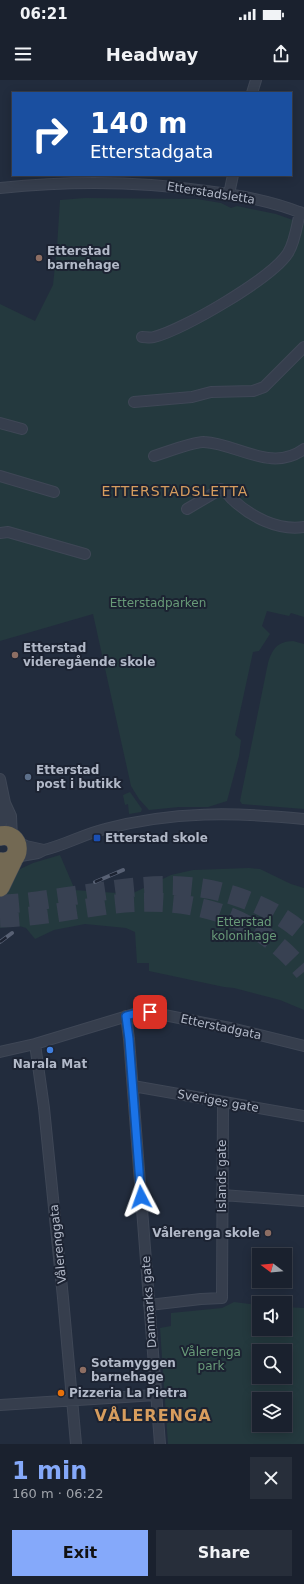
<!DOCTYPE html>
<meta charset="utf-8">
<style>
body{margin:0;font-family:"DejaVu Sans",sans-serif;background:#272e3a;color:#f1f3f6;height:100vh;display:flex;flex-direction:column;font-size:15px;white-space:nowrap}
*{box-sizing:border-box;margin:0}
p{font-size:13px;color:#9fa3aa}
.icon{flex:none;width:22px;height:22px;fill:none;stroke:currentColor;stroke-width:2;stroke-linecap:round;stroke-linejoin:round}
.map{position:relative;height:1364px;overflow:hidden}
.panel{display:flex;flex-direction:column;background:#1a212e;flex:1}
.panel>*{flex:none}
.banner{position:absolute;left:12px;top:12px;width:280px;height:84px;border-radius:0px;box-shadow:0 2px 10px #0003,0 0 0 1px #383e4a;background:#1a4fa0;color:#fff;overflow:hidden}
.needle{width:26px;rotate:286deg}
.fabs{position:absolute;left:252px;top:1168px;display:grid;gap:8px}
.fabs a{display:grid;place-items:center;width:40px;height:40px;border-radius:0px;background:#1a212e;box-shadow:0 2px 10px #0003,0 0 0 1px #383e4a;font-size:20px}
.pin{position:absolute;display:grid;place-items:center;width:34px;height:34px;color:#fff;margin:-17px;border-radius:8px;box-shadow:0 2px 6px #0006}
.me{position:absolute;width:44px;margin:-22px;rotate:356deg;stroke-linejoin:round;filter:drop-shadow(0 0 3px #0008)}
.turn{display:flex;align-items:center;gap:14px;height:84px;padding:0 12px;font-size:18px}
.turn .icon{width:52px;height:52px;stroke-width:2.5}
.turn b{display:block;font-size:28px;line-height:34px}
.round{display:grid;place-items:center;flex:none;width:42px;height:42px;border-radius:0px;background:#272e3a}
.headline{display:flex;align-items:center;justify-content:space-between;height:68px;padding:0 12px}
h1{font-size:24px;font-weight:600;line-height:30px;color:#85a9fa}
.primary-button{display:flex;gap:8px;margin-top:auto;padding:8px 12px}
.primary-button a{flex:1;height:46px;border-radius:0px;background:#85a9fa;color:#111;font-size:16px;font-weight:600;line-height:46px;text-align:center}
.primary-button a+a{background:#272e3a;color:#f1f3f6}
.status{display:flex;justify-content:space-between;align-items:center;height:28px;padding:0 20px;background:#1a212e;direction:ltr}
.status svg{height:11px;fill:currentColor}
header{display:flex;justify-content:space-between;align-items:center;height:52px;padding:0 12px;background:#1a212e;font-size:18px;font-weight:600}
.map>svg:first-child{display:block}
</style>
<div class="status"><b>06:21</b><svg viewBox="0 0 49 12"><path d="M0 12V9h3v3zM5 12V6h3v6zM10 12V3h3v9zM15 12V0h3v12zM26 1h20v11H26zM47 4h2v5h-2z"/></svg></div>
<header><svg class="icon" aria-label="menu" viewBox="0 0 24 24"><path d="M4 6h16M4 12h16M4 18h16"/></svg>Headway<svg class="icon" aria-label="share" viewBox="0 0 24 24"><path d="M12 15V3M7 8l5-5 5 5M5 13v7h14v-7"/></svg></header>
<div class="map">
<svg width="304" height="1364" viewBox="0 0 304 1364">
<rect width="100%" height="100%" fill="#222c3d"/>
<!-- green -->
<path fill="#24393e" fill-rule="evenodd" d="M85 118 197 119 221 123 231 128 237 126 276 134 304 144V537L291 533 289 536 267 531 262 546 270 554 259 571 253 572 235 655 241 660 239 676 227 721 208 727H179L149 730 139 719 131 706 93 534 0 561V224L35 241 53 205 57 167 60 120Z
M293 561 304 564V729L242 724 240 721 268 583C273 568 277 562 293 561Z
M130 712 142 729 141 732 129 734 128 724 125 725 123 715Z
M60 775 75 810 131 814 171 795 193 790 249 788 260 789 291 804 304 808V930L280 920 234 908 224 907 149 891V883H137L135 852 126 848 85 844 54 850 35 859 26 848 19 846 0 848V828L6 813 18 790 33 783Z
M234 1222 259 1225V1249H285V1227L304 1228V1364H168L160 1248 171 1246V1233L222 1228ZM259 1271H285V1297H259ZM259 1319H285V1345H259Z"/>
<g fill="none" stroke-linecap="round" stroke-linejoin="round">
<!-- highway-tunnel -->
<path stroke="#384152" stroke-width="19" stroke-dasharray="19 10" stroke-linecap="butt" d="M0 824C21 824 43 820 64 817 125 808 181 796 241 818 264 826 286 838 304 854
M0 838C39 837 77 829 115 824 190 816 255 833 304 892"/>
<!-- street casing -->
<g stroke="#3f4756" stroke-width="12">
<path id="street" d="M252 13 256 0
M0 108C69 101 138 101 206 111 239 115 273 121 304 134
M229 114 233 95
M142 257C146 257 150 258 154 257 183 250 272 198 288 173 295 162 297 145 300 132
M134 322 192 317 211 312 253 311 264 307 304 267
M0 343 22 349
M154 376C164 373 195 361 204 362 239 364 271 393 304 369
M0 396 54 412
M187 429 221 409C226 411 228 415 232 419 251 437 278 451 304 447
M0 453 8 452 85 474
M0 699 5 723 11 736 12 758
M0 748 5 723
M15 761 26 766 44 770
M15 777 38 773 44 770C65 765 84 754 105 749 173 731 235 732 304 739
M126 936 129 959 160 1364
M35 964 44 1028 63 1218 76 1364
M0 972 35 964 144 931 235 949 304 966
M133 1006 304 1036
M222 1115 304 1121
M149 1225 201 1219 222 1218 223 1022
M0 1325 156 1315"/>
</g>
<!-- highway casing -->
<g stroke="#3f4655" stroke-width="20">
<path id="highway" d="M0 756C22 751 24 785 0 782
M0 807 13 780"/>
</g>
<!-- street -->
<use href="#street" stroke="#363e4d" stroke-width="10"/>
<!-- highway -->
<use href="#highway" stroke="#736953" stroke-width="19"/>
<!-- rail casing -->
<g stroke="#586174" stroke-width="4">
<path id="rail" d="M95 802 123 790
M0 862 12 853"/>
</g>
<!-- rail -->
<use href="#rail" stroke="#1c2332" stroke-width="2.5" stroke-dasharray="8" stroke-linecap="butt"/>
</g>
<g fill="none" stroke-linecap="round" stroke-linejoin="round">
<!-- route casing -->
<g stroke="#114b97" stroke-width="10">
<path id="route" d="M141 1117 129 959 126 936 144 931 150 932"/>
</g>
<!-- route -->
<use href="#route" stroke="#1a73e8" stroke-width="7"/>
</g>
<!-- markers -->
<g fill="#8d6e63" stroke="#1c2332" stroke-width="1.5">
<circle cx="39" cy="178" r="4"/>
<circle cx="15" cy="575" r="4"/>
<circle cx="268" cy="1153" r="4"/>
<circle cx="83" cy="1290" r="4"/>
</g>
<circle fill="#5c6f8a" stroke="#1c2332" stroke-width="1.5" cx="28" cy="697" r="4"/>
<rect fill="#1a4fb4" stroke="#1c2332" stroke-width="1.5" x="93" y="754" width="8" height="8" rx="2"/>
<circle fill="#3f7fe0" stroke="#1c2332" stroke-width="1.5" cx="50" cy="970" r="4"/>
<circle fill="#e8710a" stroke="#1c2332" stroke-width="1.5" cx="61" cy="1313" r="4"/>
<g text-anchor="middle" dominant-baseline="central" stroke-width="4" stroke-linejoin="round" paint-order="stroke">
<!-- street labels -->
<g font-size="12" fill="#b2b9c8" stroke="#1c2332">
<text transform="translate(211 113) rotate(9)">Etterstadsletta</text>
<text transform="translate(221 947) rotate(12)">Etterstadgata</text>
<text transform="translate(218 1021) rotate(10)">Sveriges gate</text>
<text transform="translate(222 1096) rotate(-90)">Islands gate</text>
<text transform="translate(58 1164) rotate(-96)">Vålerenggata</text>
<text transform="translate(149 1222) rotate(-94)">Danmarks gate</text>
</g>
<!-- poi labels -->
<g font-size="12" font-weight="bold" fill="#b2b9c8" stroke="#1c2332" text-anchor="start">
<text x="47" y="171">Etterstad<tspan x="47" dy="14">barnehage</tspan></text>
<text x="23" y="568">Etterstad<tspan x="23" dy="14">videregående skole</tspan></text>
<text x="36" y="690">Etterstad<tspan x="36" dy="14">post i butikk</tspan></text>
<text x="105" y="758">Etterstad skole</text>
<text x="50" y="984" text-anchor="middle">Narala Mat</text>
<text x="260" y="1153" text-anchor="end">Vålerenga skole</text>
<text x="91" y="1283">Sotamyggen<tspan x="91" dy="14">barnehage</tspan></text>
<text x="69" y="1313">Pizzeria La Pietra</text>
</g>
<!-- park labels -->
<g font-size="12" fill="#689a78" stroke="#1c2332">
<text x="158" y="523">Etterstadparken</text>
<text x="244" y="842">Etterstad<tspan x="244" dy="14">kolonihage</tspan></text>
<text x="211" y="1272">Vålerenga<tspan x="211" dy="14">park</tspan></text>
</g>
<!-- quarter labels -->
<g font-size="14" letter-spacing="1" fill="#d79d5e" stroke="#1c2332">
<text x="175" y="411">ETTERSTADSLETTA</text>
</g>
<!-- district labels -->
<g font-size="16" font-weight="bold" letter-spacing="1" fill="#d79d5e" stroke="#1c2332">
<text x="153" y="1335">VÅLERENGA</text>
</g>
</g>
</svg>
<div class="fabs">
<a><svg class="needle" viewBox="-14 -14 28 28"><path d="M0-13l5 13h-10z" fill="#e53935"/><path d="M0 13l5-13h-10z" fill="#9fa3aa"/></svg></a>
<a><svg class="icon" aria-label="sound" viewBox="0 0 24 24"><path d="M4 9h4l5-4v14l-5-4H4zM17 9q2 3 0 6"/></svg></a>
<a><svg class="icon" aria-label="search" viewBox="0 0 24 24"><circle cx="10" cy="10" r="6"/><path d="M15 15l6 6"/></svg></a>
<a><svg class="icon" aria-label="layers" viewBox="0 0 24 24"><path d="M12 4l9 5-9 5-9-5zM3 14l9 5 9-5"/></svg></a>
</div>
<div class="pin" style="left:150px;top:932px;background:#d93025"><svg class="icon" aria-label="arrive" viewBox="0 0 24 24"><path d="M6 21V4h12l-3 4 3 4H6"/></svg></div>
<svg class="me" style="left:141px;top:1117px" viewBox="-20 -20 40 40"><path d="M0-17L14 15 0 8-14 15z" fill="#1a73e8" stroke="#fff" stroke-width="4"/></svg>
<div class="banner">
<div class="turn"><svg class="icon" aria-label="right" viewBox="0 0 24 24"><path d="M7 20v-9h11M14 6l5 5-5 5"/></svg><div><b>140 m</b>Etterstadgata</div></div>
</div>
</div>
<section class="panel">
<div class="headline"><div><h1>1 min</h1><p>160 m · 06:22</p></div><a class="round"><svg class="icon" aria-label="close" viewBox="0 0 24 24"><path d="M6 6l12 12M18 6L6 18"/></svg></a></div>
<div class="primary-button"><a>Exit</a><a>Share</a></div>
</section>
